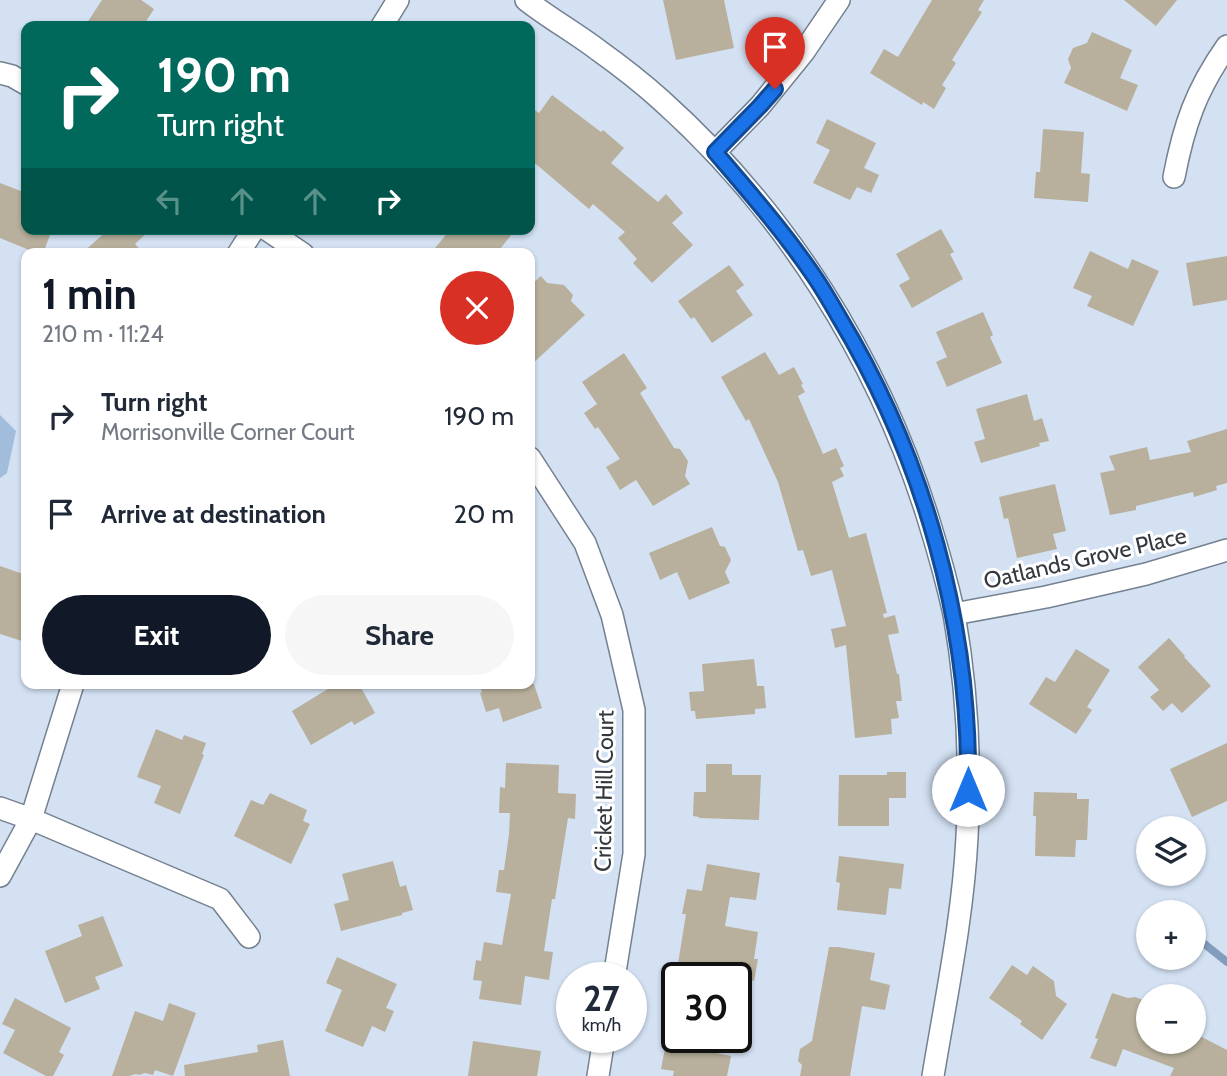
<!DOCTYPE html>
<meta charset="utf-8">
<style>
body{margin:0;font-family:Cabin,sans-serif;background:#f6f6f7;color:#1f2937;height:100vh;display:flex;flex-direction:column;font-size:26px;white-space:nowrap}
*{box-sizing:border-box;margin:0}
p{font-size:23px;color:#747a83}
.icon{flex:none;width:38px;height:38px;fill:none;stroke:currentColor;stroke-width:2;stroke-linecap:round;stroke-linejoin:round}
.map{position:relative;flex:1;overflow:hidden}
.side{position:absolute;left:21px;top:248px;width:514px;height:441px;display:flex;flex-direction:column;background:#fff;border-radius:14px;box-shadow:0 2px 5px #0004}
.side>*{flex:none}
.top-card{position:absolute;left:21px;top:21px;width:514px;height:214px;border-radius:14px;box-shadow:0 2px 5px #0004;background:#00695c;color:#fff;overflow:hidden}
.tools{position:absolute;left:1136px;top:816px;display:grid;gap:14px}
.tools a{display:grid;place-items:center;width:70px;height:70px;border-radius:50%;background:#fff;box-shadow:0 2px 5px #0004;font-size:35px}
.speed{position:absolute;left:556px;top:962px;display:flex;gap:14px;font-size:35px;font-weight:700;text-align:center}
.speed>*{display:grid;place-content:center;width:91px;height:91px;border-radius:50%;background:#fff;box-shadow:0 2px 5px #0004;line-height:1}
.speed small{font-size:18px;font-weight:400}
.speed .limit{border:4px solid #111;border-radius:10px;background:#fff;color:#111}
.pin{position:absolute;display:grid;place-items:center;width:60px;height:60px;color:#fff;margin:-72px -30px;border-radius:50% 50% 50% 0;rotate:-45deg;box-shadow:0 0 7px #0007}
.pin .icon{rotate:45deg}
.me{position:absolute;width:77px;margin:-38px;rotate:0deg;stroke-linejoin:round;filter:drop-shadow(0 0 5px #0008)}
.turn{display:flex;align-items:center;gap:24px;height:147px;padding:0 21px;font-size:32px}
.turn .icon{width:91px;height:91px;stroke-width:2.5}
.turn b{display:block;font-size:49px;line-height:60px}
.lanes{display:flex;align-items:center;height:66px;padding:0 21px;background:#0003;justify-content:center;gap:35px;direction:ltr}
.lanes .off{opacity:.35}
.round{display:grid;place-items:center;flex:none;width:74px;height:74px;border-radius:37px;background:#f6f6f7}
.head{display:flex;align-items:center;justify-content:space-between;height:119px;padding:0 21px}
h1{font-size:42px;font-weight:700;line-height:52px;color:#111827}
.primary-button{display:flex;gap:14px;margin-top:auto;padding:14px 21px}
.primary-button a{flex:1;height:80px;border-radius:42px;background:#111827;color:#fff;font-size:28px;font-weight:700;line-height:80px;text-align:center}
.primary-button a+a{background:#f6f6f7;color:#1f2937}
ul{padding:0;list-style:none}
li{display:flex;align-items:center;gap:21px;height:98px;padding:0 21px}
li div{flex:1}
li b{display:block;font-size:26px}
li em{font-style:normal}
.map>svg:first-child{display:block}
</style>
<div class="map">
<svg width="1227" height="1076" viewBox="0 0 1227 1076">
<rect width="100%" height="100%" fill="#d3e1f3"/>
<!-- green -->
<path fill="#a2bcdb" d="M0 415 16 431 7 473 0 478Z"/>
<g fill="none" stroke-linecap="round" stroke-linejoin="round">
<!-- stream -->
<path stroke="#819cbc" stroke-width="8" d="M1197 938 1227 962"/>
</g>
<!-- building -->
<path fill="#b8b09c" d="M102 0H141L154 9 143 26H85Z
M663 0H724L734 48 676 60Z
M932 0H984L978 10 982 12 952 60 956 63 942 85 946 88 934 109 923 102 922 105 870 73 884 49 898 57Z
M1124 0H1177L1156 26Z
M1092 32 1132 50 1120 78 1138 85 1127 111 1064 83 1071 68 1068 59 1073 48 1087 43Z
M552 95 601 132 603 130 624 148 611 163 658 202 666 194 683 213 672 223 693 245 652 283 633 263 637 259 618 238 625 232 593 204 589 209 530 159V107L539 113Z
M827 119 876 143 864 168 879 175 871 193 857 187 850 200 813 183 830 150 816 143Z
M1043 129 1084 132 1081 173 1090 174 1088 202 1034 198 1036 172H1040Z
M0 183 26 193V229H52L43 254H39L0 238Z
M109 229H151L135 244 144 254H81Z
M451 229H516L496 254H430Z
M941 229 954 252 950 254 963 279 912 308 899 285 910 279 896 254Z
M1090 251 1128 269 1132 259 1159 271 1133 326 1087 306 1092 296 1073 288Z
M1227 256V300L1193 306 1186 263Z
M729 265 744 285 736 291 753 315 712 343 694 317 691 319 678 301Z
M541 276 547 283 564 285 573 295 571 301 585 315 530 366V286Z
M983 312 993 335 990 337 1002 363 947 387 936 362 947 357 936 332Z
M765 352 779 375 794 367 803 384 801 385 805 392 798 396 823 454 836 448 844 466 840 468 844 476 832 482 849 538 866 533 887 613 883 614 884 618 895 615 899 633 888 635 897 674H899L902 701H896L899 718 891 719 892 734 855 738 846 645 835 648 831 629 846 626 832 570 811 576 803 550 798 551 778 482 749 419 746 421 721 377Z
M624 353 647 388 640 393 674 448 680 449 688 461 685 476 690 484 653 506 636 480 620 490 606 467 620 459 598 427 595 429 584 413 597 404 582 382Z
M1027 394 1034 421 1042 418 1049 441 1039 443 1040 446 981 463 974 442 985 439 976 409Z
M1227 429V483L1216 486 1217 490 1194 497 1193 492 1136 506V510L1110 515 1100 473 1115 470 1109 456 1147 447 1150 460 1191 452 1187 441Z
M1055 484 1066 531 1053 534 1057 549 1017 558 1008 518 1004 519 999 497Z
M712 527 720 546 725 547 731 560 725 572 730 583 689 600 677 572 660 580 649 553Z
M0 566 26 575V629L22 641 0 634Z
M1169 638 1185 656 1184 657 1211 686 1182 713 1172 703 1163 711 1150 697 1159 690 1138 667Z
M1076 649 1110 670 1087 707 1092 710 1076 734 1029 704 1046 677 1055 682Z
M754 659 757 686H764L766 708 755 709V714L696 719 695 711H691L689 692 704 691 702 664Z
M336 684H359L375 713 354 725 352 721 311 745 292 711Z
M479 684H534L542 708 503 722 499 708 486 712 480 693 482 692Z
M156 729 182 740 184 735 206 743 202 754 204 755 180 814 154 803 161 786 137 777Z
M1227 743V801L1192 817 1170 769Z
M506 763 559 765 558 793 576 794 575 819 568 818 555 899H552L544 951 553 952 549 980 525 976 521 1005 479 999 482 981 473 980 476 960 481 961 484 942 502 945 511 894 496 892 499 870H504L509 834 510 813H499L500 787 505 788Z
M706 764H732V775H761L759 820 699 818V817L693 816 694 792H706Z
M887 772H906V798H889V826H838L839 775H887Z
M1034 792 1077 793V799H1089L1087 840H1076L1075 857 1035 856 1036 816H1033Z
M270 793 307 810 303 821 310 824 291 864 234 836 251 800 263 805Z
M839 856 904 864 901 889 889 888 886 915 837 910 840 883 836 882Z
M393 861 400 887 406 885 413 910 402 913V915L341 931 334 904 349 900 342 874Z
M707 864 760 873 756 900 730 897 725 926 758 932 754 959H758L754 981 737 978H692V973L677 970 686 914H682L687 889 702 891Z
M103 916 123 966 95 977 100 989 65 1003 45 951 82 936 78 925Z
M829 947H838L875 953 870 980 890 985 885 1010 862 1006 850 1076H800L802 1065 798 1061 800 1049 812 1041Z
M337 957 397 984 386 1008 394 1011 385 1032 372 1026 363 1047 325 1031 342 990 326 983Z
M1012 965 1027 975 1033 966 1054 981 1056 996 1067 1004 1042 1040 1020 1024 1022 1021 989 998Z
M1112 993 1128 998 1135 997 1148 1002V1041H1194V1033L1227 1050V1076H1170L1174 1068 1123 1049 1116 1067 1090 1058 1098 1039 1095 1038Z
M15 998 71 1028 59 1052 64 1055 53 1076H46L3 1053 15 1030 2 1024Z
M169 1003 196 1013 173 1076 155 1070 153 1075 145 1073 139 1075 136 1074 129 1076H112L135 1011 163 1021Z
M283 1040 290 1076H185L184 1065 258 1052 257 1045Z
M473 1041 541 1051 537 1076H468Z
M666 1043 731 1056 727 1076H673L674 1071 661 1069Z"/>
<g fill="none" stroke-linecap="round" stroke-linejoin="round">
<!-- minor casing -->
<g stroke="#748191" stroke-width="24">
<path id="minor" d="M526 0C549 18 574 32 598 50 619 65 641 82 661 100 786 212 878 358 928 518 938 550 947 582 954 614 967 687 971 763 967 837 963 917 946 997 933 1076
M382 26 398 0
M0 73 12 76 26 84
M715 152 760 106 803 53 839 0
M1174 177C1184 125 1196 90 1227 46
M266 229 303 254
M238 254 254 229
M530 458 585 543 612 615 634 710V854L614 978
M954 614 1046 597 1146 574 1227 550
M0 808 31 819 220 899 249 937
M0 876 31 819 73 684
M598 1076 604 1038"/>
</g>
<!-- minor -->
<use href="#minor" stroke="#fff" stroke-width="21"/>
</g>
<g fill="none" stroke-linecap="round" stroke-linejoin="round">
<!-- route casing -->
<g stroke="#114b97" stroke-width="18">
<path id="route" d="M775 89 760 106 715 152C750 193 784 232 814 276 823 289 831 303 839 317 924 458 971 625 968 790"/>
</g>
<!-- route -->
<use href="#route" stroke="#1a73e8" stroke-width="12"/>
</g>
<g text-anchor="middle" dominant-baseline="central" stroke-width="6" stroke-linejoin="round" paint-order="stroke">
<!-- street labels -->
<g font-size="23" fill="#33383f" stroke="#fff">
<text transform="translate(1085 558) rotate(-13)">Oatlands Grove Place</text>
<text transform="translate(604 791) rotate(-89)">Cricket Hill Court</text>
</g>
</g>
</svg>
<div class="tools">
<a><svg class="icon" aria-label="layers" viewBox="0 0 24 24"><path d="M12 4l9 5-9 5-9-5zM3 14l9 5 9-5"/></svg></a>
<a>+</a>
<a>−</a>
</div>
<div class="speed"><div>27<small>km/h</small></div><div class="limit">30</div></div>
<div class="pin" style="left:775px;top:89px;background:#d93025"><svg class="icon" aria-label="arrive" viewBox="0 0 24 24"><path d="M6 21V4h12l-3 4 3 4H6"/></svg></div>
<svg class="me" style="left:968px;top:790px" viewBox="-20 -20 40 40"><circle r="19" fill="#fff"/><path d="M0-13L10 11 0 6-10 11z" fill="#1a73e8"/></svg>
<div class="top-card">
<div class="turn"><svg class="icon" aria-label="right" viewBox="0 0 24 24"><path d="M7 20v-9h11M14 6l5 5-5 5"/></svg><div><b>190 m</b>Turn right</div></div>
<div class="lanes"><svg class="icon off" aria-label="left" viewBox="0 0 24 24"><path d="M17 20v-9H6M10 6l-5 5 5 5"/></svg><svg class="icon off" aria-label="ahead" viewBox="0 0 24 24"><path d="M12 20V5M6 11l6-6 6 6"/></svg><svg class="icon off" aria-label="ahead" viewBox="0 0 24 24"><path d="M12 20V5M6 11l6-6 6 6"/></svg><svg class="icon" aria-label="right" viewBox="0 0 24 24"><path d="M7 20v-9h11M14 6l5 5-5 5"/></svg></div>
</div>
<section class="side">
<div class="head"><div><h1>1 min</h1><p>210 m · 11:24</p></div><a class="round" style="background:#d93025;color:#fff"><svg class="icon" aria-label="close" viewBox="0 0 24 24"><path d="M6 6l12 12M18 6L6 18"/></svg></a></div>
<ul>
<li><svg class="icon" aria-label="right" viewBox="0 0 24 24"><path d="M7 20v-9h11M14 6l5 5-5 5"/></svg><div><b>Turn right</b><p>Morrisonville Corner Court</p></div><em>190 m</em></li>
<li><svg class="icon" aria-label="arrive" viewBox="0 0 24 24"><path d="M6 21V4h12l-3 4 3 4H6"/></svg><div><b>Arrive at destination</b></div><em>20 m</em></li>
</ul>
<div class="primary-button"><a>Exit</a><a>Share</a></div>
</section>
</div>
